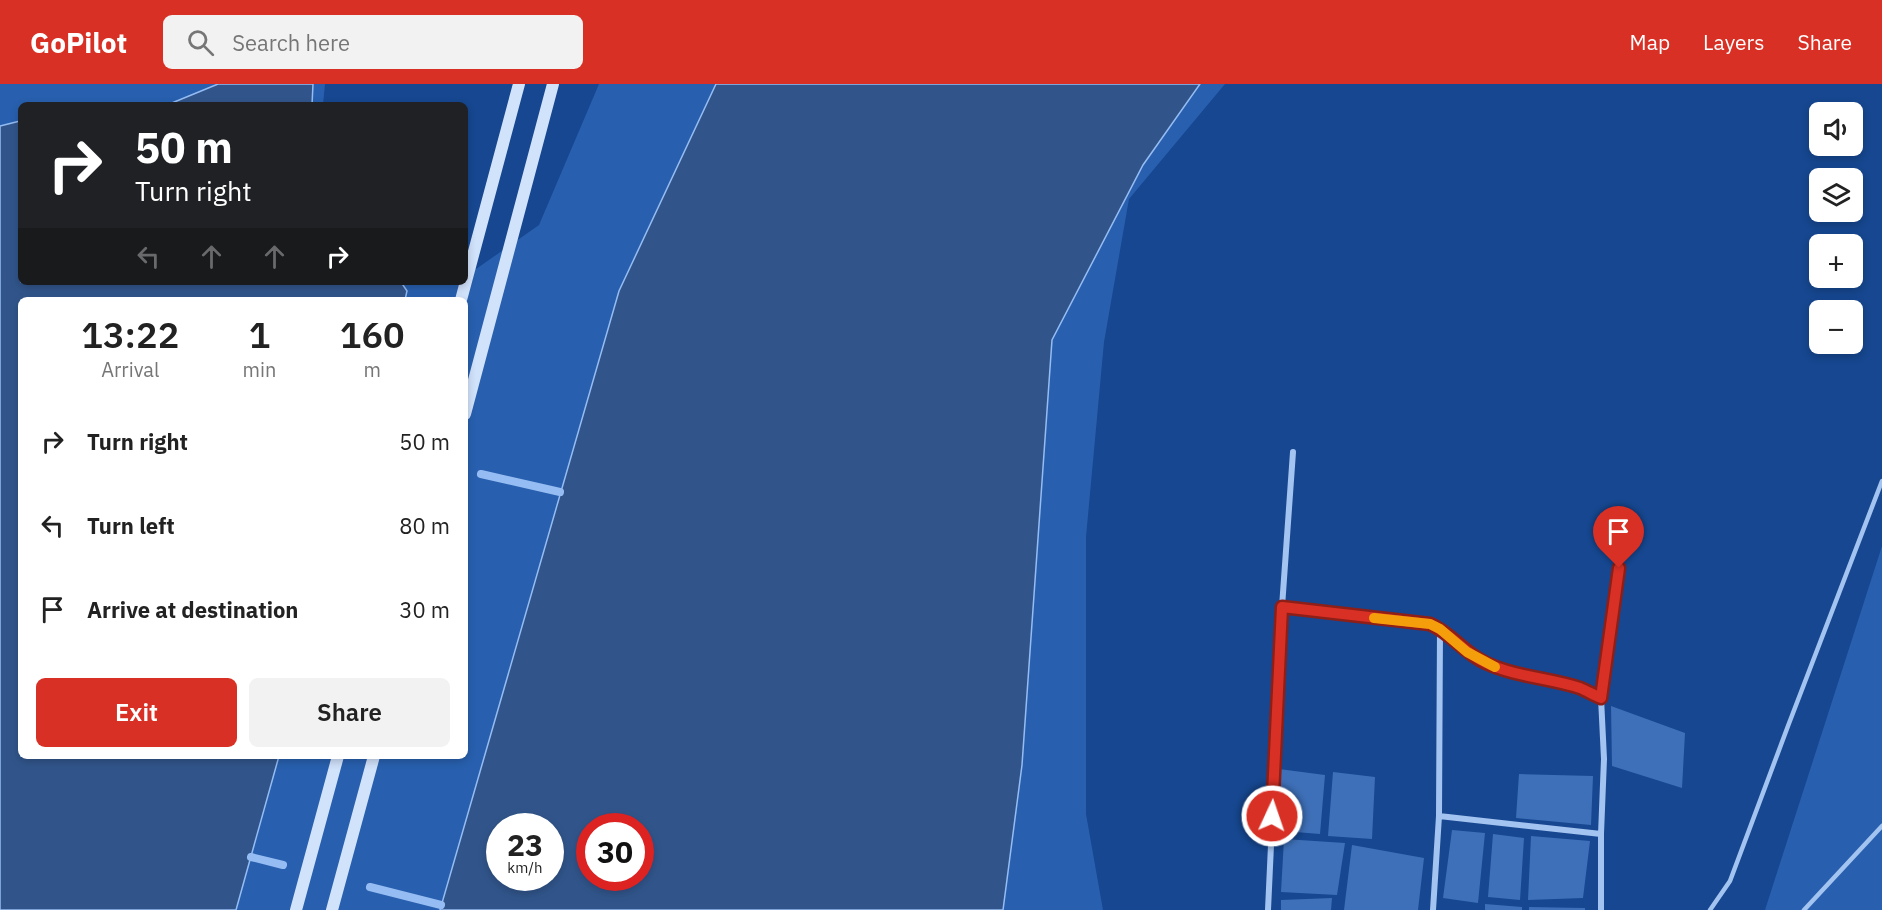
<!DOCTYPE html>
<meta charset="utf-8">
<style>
body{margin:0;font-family:"IBM Plex Sans",sans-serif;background:#f2f2f2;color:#222;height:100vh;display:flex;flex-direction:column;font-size:22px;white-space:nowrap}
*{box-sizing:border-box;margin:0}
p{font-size:20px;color:#767676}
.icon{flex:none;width:33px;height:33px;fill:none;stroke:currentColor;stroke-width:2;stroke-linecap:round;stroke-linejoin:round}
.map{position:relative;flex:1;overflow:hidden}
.drawer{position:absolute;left:18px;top:213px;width:450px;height:462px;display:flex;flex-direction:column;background:#fff;border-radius:9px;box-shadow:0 3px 9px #0003}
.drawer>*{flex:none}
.top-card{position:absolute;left:18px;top:18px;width:450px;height:183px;border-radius:9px;box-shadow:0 3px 9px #0003;background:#202124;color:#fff;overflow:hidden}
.controls{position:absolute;left:1809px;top:18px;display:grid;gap:12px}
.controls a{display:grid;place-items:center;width:54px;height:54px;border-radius:9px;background:#fff;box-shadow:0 3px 9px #0003;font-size:30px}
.speed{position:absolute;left:486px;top:729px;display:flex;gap:12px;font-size:30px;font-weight:700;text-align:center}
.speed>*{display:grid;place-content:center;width:78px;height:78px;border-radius:50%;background:#fff;box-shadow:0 3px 9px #0003;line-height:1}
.speed small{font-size:15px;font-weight:400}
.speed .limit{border:9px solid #d22;background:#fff;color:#111}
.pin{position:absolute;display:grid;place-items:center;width:51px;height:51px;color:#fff;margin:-62px -26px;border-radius:50% 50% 50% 0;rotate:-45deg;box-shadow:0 0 6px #0007}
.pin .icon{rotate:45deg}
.me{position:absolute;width:66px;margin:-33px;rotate:3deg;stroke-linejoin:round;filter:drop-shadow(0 0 4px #0008)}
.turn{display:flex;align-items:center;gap:21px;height:126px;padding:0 18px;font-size:27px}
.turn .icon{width:78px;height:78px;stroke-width:2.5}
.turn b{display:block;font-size:42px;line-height:51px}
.lanes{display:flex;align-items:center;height:57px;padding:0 18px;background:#0003;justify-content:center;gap:30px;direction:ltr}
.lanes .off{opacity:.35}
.eta{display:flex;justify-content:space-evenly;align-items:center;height:102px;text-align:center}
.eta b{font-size:36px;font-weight:600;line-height:42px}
.button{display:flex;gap:12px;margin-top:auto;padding:12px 18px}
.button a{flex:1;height:69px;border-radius:9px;background:#d93025;color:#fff;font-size:24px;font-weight:600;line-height:69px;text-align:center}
.button a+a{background:#f2f2f2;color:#222}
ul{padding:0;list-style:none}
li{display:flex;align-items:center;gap:18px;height:84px;padding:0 18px}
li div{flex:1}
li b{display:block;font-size:22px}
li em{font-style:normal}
header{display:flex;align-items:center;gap:36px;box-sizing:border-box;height:84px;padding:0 30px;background:#d93025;color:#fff}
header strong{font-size:28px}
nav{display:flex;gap:33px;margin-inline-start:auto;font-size:21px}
.search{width:420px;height:54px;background:#f2f2f2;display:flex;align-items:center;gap:15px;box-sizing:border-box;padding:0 21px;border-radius:9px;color:#767676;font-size:22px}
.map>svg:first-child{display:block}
</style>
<header>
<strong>GoPilot</strong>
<div class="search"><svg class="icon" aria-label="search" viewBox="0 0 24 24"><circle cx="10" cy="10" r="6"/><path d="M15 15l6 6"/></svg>Search here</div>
<nav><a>Map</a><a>Layers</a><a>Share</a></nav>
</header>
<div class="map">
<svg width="1882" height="826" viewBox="0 0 1882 826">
<rect width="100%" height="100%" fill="#164790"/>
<!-- green -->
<path fill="#2860af" d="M0 0H218L167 21H21V37L0 42Z
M313 0H325L323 21H312Z
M599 0H716L619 207 440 826H236L279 672H465V216H405L407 207 401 198H465V187L476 185 539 141Z
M1200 0H1225L1129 115 1104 258 1086 453V730L1103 826H1003L1022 681 1052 256 1143 81Z
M1882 462V826H1765Z"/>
<!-- water -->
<path fill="#31558b" stroke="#96bdf3" stroke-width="1.5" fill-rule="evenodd" d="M218 0H313L312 21H167Z
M716 0H1200L1143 81 1052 256 1022 681 1003 826H440L619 207ZM500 742H550V794H500ZM590 742H640V794H590Z
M20 37 21 198H401L407 207 405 216H21V672H279L236 826H0V42Z"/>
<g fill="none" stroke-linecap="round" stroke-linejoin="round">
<!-- stream -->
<path stroke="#96bdf3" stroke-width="8" d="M481 390 560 408
M251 773 283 781
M370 803 441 821"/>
</g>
<!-- building -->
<path fill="#3e70b9" d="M1611 622 1685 649 1682 704 1612 682Z
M1279 685 1325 691 1320 750 1283 747Z
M1333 688 1375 693 1372 755 1328 752Z
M1519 690 1593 692 1591 741 1516 734Z
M1452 746 1485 749 1478 819 1443 814Z
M1493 750 1524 754 1520 816 1488 813Z
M1531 752 1590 757 1583 814 1528 816Z
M1284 755 1345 759 1337 811 1281 808Z
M1352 761 1424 774 1418 826H1344Z
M1332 814 1331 826H1281V816Z
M1485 820 1522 823V826H1485Z
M1529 823 1585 824V826H1529Z"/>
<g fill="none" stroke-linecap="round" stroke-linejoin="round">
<!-- service -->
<path stroke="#a3c3f0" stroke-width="4.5" d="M1710 826 1730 797 1788 642 1882 397
M1804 826 1882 742"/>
<!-- minor -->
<path stroke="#a3c3f0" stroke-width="6" d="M1282 523 1430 540C1451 550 1465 570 1486 580 1516 593 1550 594 1580 604 1587 607 1594 611 1601 614L1604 675 1601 750V826
M1601 614 1619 484
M1439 732 1601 750
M1268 826 1282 523 1293 368
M1433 826 1439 732 1440 545"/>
<!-- secondary -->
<path stroke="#d1e2fb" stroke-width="12" d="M461 216 519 0
M465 330 553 0
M296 826 338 672
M332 826 374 672"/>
</g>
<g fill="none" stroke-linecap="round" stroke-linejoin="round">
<!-- route casing -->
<g stroke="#8d1f18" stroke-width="15">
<path id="route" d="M1272 732 1282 523 1430 540C1451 549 1465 570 1486 579 1516 593 1550 594 1580 604 1587 607 1594 611 1601 614L1619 484"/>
</g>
<!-- route -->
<use href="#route" stroke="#d93025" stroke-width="10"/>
<!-- slow -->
<path stroke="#f59e0b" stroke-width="10" d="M1374 534 1430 540 1440 545 1467 568 1495 583"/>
</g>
</svg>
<div class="controls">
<a><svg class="icon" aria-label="sound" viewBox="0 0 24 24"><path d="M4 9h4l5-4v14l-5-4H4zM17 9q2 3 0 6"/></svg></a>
<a><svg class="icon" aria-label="layers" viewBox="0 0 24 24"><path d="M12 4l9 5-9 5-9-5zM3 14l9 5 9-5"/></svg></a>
<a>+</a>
<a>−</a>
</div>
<div class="speed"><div>23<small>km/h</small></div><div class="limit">30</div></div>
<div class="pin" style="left:1619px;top:484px;background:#d93025"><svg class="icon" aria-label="arrive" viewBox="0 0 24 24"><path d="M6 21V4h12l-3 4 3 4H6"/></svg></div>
<svg class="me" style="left:1272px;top:732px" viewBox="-20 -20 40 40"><circle r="17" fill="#d93025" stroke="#fff" stroke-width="3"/><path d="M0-11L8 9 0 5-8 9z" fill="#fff"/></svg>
<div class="top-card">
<div class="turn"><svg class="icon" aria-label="right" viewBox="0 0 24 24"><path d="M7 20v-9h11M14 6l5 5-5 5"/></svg><div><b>50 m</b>Turn right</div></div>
<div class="lanes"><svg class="icon off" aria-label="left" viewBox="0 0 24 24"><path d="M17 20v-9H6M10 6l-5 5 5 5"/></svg><svg class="icon off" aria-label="ahead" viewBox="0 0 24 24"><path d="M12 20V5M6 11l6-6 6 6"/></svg><svg class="icon off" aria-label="ahead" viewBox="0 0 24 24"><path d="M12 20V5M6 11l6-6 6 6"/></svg><svg class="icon" aria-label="right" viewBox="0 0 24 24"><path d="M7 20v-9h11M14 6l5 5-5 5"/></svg></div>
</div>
<section class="drawer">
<div class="eta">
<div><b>13:22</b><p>Arrival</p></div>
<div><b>1</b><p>min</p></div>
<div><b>160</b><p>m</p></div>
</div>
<ul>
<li><svg class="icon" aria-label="right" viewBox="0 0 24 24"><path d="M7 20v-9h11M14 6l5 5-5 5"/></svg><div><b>Turn right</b></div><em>50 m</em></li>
<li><svg class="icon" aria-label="left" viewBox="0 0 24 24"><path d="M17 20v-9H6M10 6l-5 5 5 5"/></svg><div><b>Turn left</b></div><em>80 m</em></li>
<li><svg class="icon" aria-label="arrive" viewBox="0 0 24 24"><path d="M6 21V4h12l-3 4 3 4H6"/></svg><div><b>Arrive at destination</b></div><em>30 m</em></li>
</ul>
<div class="button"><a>Exit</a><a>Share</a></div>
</section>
</div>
